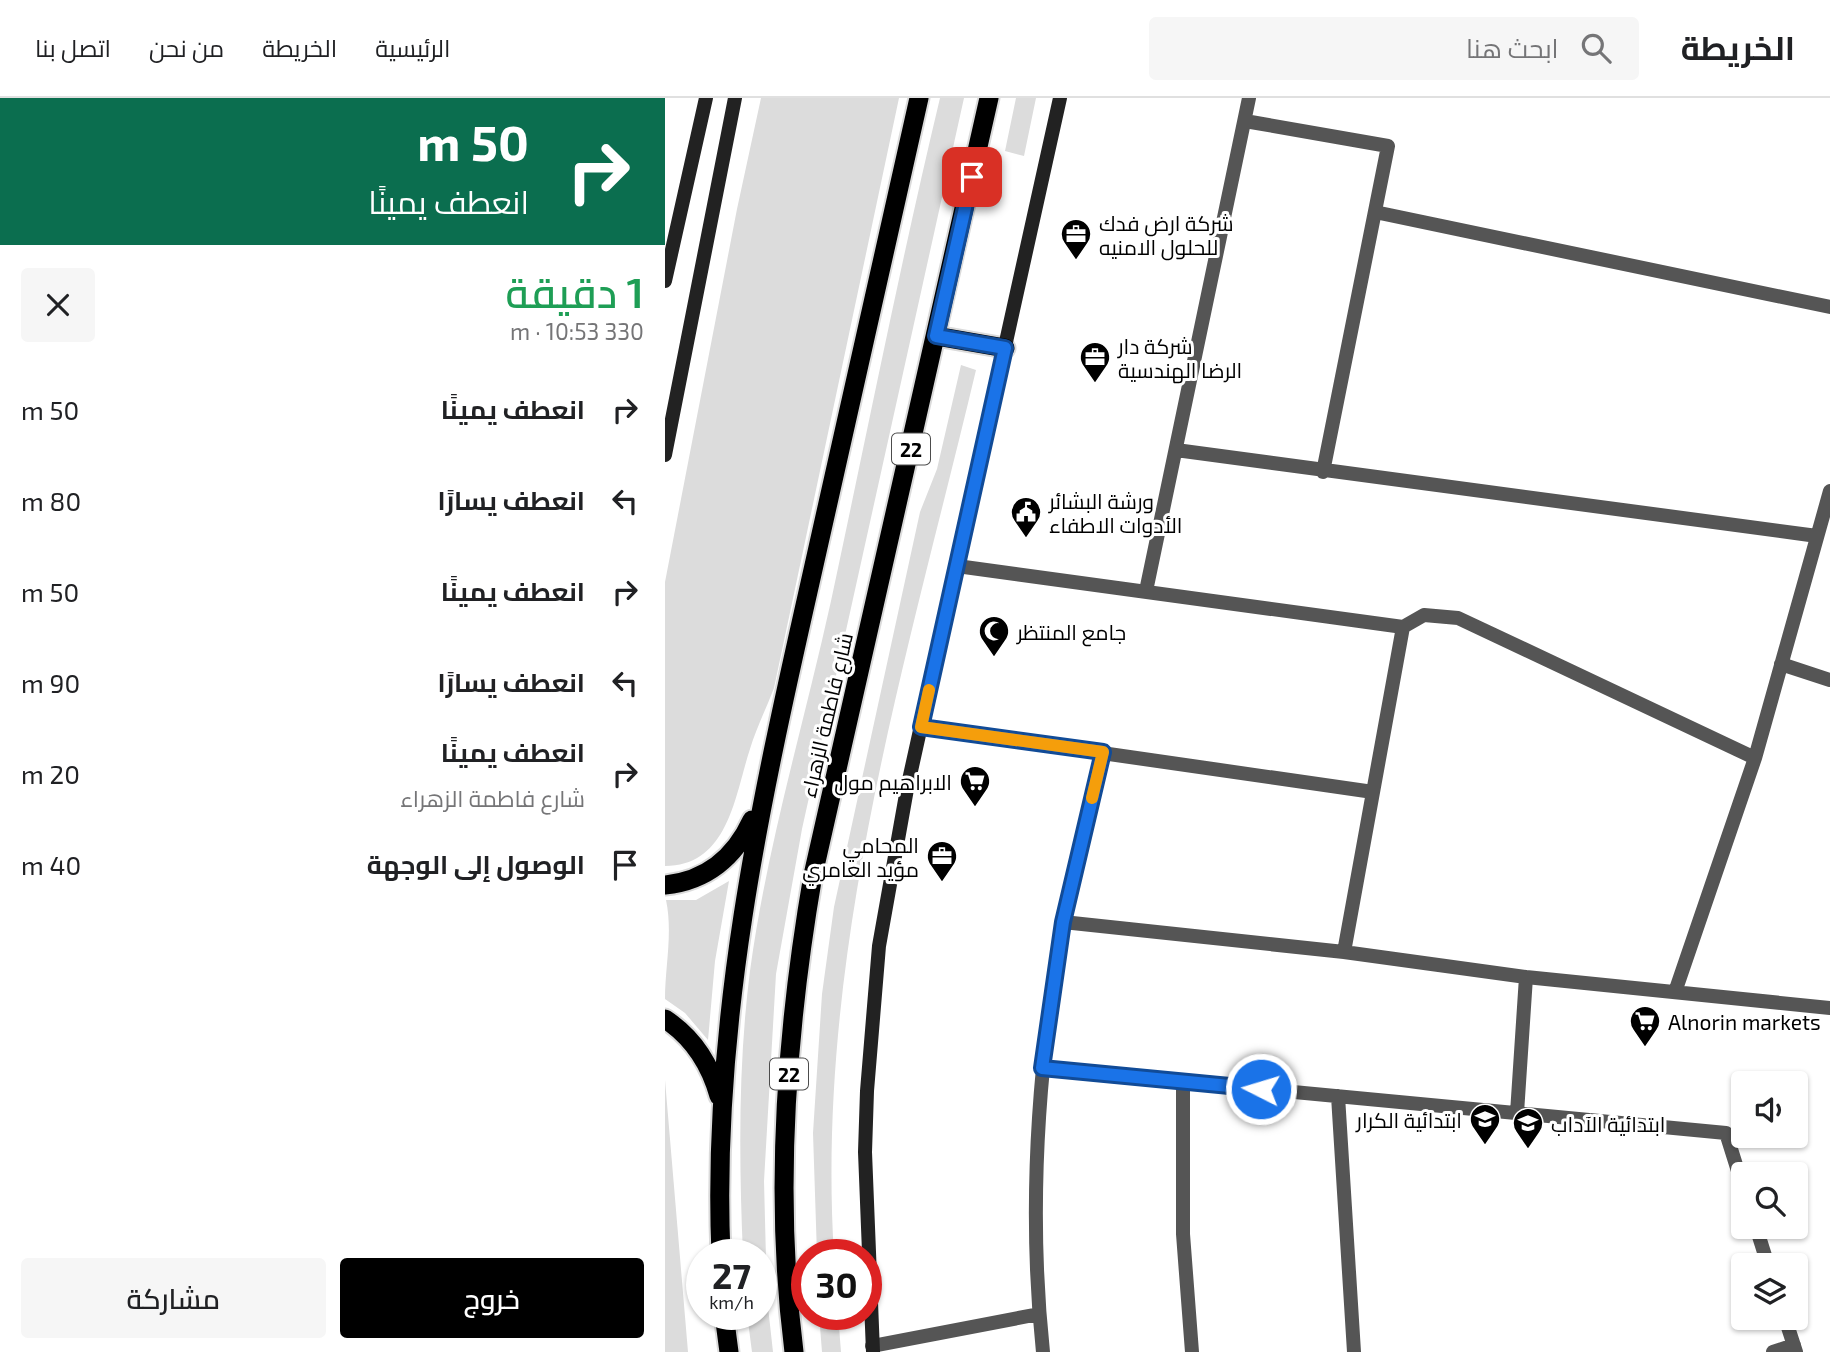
<!DOCTYPE html>
<html lang="ar">
<meta charset="utf-8">
<style>
body{margin:0;font-family:"Exo 2",Cairo,sans-serif;background:#f6f6f6;color:#202124;direction:rtl;height:100vh;display:flex;flex-direction:column;font-size:26px;white-space:nowrap}
*{box-sizing:border-box;margin:0}
p{font-size:23px;color:#757577}
.icon{flex:none;width:38px;height:38px;fill:none;stroke:currentColor;stroke-width:2;stroke-linecap:round;stroke-linejoin:round}
.map{position:relative;flex:1;overflow:hidden;direction:ltr}
.sheet{display:flex;flex-direction:column;background:#fff;width:665px}
.sheet>*{flex:none}
.hud{background:#0b6e4f;color:#fff;overflow:hidden}
.buttons{position:absolute;left:1066px;top:973px;display:grid;gap:14px}
.buttons a{display:grid;place-items:center;width:77px;height:77px;border-radius:7px;background:#fff;box-shadow:0 2px 5px #0004;font-size:35px}
.speed{position:absolute;left:21px;top:1141px;display:flex;gap:14px;font-size:35px;font-weight:700;text-align:center}
.speed>*{display:grid;place-content:center;width:91px;height:91px;border-radius:50%;background:#fff;box-shadow:0 2px 5px #0004;line-height:1}
.speed small{font-size:18px;font-weight:400}
.speed .limit{border:10px solid #d22;background:#fff;color:#111}
.pin{position:absolute;display:grid;place-items:center;width:60px;height:60px;color:#fff;margin:-30px;border-radius:14px;box-shadow:0 4px 10px #0006}
.me{position:absolute;width:77px;margin:-38px;rotate:275deg;stroke-linejoin:round;filter:drop-shadow(0 0 5px #0008)}
.turn{display:flex;align-items:center;gap:24px;height:147px;padding:0 21px;font-size:32px}
.turn .icon{width:91px;height:91px;stroke-width:2.5}
.turn b{display:block;font-size:49px;line-height:60px}
.round{display:grid;place-items:center;flex:none;width:74px;height:74px;border-radius:7px;background:#f6f6f6}
.summary{display:flex;align-items:center;justify-content:space-between;height:119px;padding:0 21px}
h1{font-size:42px;font-weight:600;line-height:52px;color:#1e9e55}
.primary-button{display:flex;gap:14px;margin-top:auto;padding:14px 21px}
.primary-button a{flex:1;height:80px;border-radius:7px;background:#000;color:#fff;font-size:28px;font-weight:600;line-height:80px;text-align:center}
.primary-button a+a{background:#f6f6f6;color:#202124}
ul{padding:0;list-style:none}
li{display:flex;align-items:center;gap:21px;height:91px;padding:0 21px}
li div{flex:1}
li b{display:block;font-size:26px}
li em{font-style:normal}
header{display:flex;align-items:center;gap:42px;box-sizing:border-box;height:98px;padding:0 35px;background:#fff;border-bottom:2px solid #e0e0e0}
header strong{font-size:33px}
nav{display:flex;gap:38px;margin-inline-start:auto;font-size:24px}
.search{width:490px;height:63px;background:#f6f6f6;display:flex;align-items:center;gap:18px;box-sizing:border-box;padding:0 24px;border-radius:7px;color:#757577;font-size:26px}
main{display:flex;flex:1;min-height:0}
.map>svg:first-child{display:block}
</style>
<header>
<strong>الخريطة</strong>
<div class="search"><svg class="icon" aria-label="search" viewBox="0 0 24 24"><circle cx="10" cy="10" r="6"/><path d="M15 15l6 6"/></svg>ابحث هنا</div>
<nav><a>الرئيسية</a><a>الخريطة</a><a>من نحن</a><a>اتصل بنا</a></nav>
</header>
<main>
<div class="map">
<svg width="1165" height="1254" viewBox="0 0 1165 1254">
<rect width="100%" height="100%" fill="#fff"/>
<!-- green -->
<path fill="#dcdcdc" d="M96 0H234L109 590C101 611 91 631 85 651 70 696 64 768 0 768V484L72 111Z
M275 0H299L137 731 111 876 99 1083 102 1200 108 1254H87L82 1216H96V1157H78C74 1063 73 966 85 873 102 747 139 626 166 503 202 335 235 167 275 0Z
M351 0H371L359 58 340 53Z
M296 267 311 272C242 562 150 855 169 1157H152L148 1035 157 896 169 809 255 414 272 371Z
M64 783 50 863 43 942 20 915 0 901C0 869 8 835 1 802H31Z
M0 982 23 1254H0Z
M154 1216H173L176 1254H157Z"/>
<g fill="none" stroke-linecap="round" stroke-linejoin="round">
<!-- trunk casing -->
<g stroke="#dbdbdb" stroke-width="23">
<path id="trunk" d="M271 238 340 250
M0 787C41 783 70 759 87 722
M0 921C29 940 45 966 54 998
M56 1157C46 928 95 706 145 485 181 323 218 162 254 0
M59 1216 64 1254
M129 1254C109 1097 121 933 148 777L324 0"/>
</g>
<!-- minor -->
<path stroke="#555" stroke-width="14" d="M580 23 723 48 658 374
M710 114 1165 209
M511 352 1152 438
M292 468 738 529 759 517 793 520 1090 660
M481 493 584 0
M1116 566 1165 582
M256 629 708 694
M398 824 679 854 861 879 1165 910
M679 854 738 529
M1010 894 1090 660 1165 393
M377 970 1061 1035 1078 1089
M518 983V1136L527 1254
M673 998 689 1254
M852 1015 861 879
M1091 1129 1103 1167
M1120 1220 1131 1254
M207 1248 374 1216
M378 1254C363 1112 373 965 398 825 408 767 425 711 438 654
M1108 1254 1129 1247"/>
<!-- secondary -->
<path stroke="#222" stroke-width="14" d="M0 183 41 0
M0 357 70 0
M208 1254 200 1054 202 993 214 848 242 691 395 0"/>
<!-- trunk -->
<use href="#trunk" stroke="#000" stroke-width="19"/>
</g>
<g fill="none" stroke-linecap="round" stroke-linejoin="round">
<!-- route casing -->
<g stroke="#114b97" stroke-width="18">
<path id="route" d="M307 79 271 238 340 250 256 629 438 654 398 824 377 970 596 991"/>
</g>
<!-- route -->
<use href="#route" stroke="#1a73e8" stroke-width="12"/>
<!-- slow -->
<path stroke="#f59e0b" stroke-width="12" d="M264 592 256 629 438 654 427 700"/>
</g>
<!-- icons -->
<defs>
<g id="office-pin" transform="scale(1.575)"><path d="M0 17L-7.5 6A9.5 9.5 0 1 1 7.5 6Z" fill="#000" stroke="#fff"/><path d="M-6-3h4V-5.5h4V-3h4V5H-6ZM-1-4.5V-3h2v-1.5ZM-6 0V1H6V0Z" fill="#fff"/></g>
<g id="civic-pin" transform="scale(1.575)"><path d="M0 17L-7.5 6A9.5 9.5 0 1 1 7.5 6Z" fill="#000" stroke="#fff"/><path d="M-.6-6.5H3V-4.5H.6V-3L4-1V1h2V6H-6V1h2V-1L-.6-3ZM-1.2 2.5V6h2.4V2.5Z" fill="#fff"/></g>
<g id="mosque-pin" transform="scale(1.575)"><path d="M0 17L-7.5 6A9.5 9.5 0 1 1 7.5 6Z" fill="#000" stroke="#fff"/><path d="M3.5-4.9A6 6 0 1 0 3.5 4.9A5 5 0 1 1 3.5-4.9Z" fill="#fff"/></g>
<g id="supermarket-pin" transform="scale(1.575)"><path d="M0 17L-7.5 6A9.5 9.5 0 1 1 7.5 6Z" fill="#000" stroke="#fff"/><path d="M-6-5.5h2.5l.6 2H6L4.5 2H-2.5L-4.4-4H-6ZM-1.5 3.2a1.3 1.3 0 1 0 .1 0ZM3 3.2a1.3 1.3 0 1 0 .1 0Z" fill="#fff"/></g>
<g id="school-pin" transform="scale(1.575)"><path d="M0 17L-7.5 6A9.5 9.5 0 1 1 7.5 6Z" fill="#000" stroke="#fff"/><path d="M0-5L7-2L0 1L-7-2ZM-4 1L0 2.5L4 1V4Q0 6-4 4Z" fill="#fff"/></g>
</defs>
<g fill-rule="evenodd">
<use href="#office-pin" x="411" y="136"/>
<use href="#office-pin" x="430" y="259"/>
<use href="#civic-pin" x="361" y="414"/>
<use href="#mosque-pin" x="329" y="533"/>
<use href="#supermarket-pin" x="310" y="683"/>
<use href="#office-pin" x="277" y="758"/>
<use href="#supermarket-pin" x="980" y="923"/>
<use href="#school-pin" x="820" y="1021"/>
<use href="#school-pin" x="863" y="1025"/>
</g>
<g text-anchor="middle" dominant-baseline="central" stroke-width="6" stroke-linejoin="round" paint-order="stroke">
<!-- shield labels -->
<g fill="#fff" stroke="#4c4c4c" stroke-width="2">
<rect x="227" y="335.5" width="38" height="31" rx="5"/>
<rect x="105" y="960.5" width="38" height="31" rx="5"/>
</g>
<g font-size="19" font-weight="bold" fill="#000">
<text x="246" y="351">22</text>
<text x="124" y="976">22</text>
</g>
<!-- poi labels -->
<g font-size="21" fill="#000" stroke="#fff" text-anchor="start">
<text x="434" y="124">شركة ارض فدك<tspan x="434" dy="24">للحلول الامنيه</tspan></text>
<text x="453" y="247">شركة دار<tspan x="453" dy="24">الرضا الهندسية</tspan></text>
<text x="384" y="402">ورشة البشائر<tspan x="384" dy="24">الأدوات الاطفاء</tspan></text>
<text x="352" y="533">جامع المنتظر</text>
<text x="287" y="683" text-anchor="end">الابراهيم مول</text>
<text x="254" y="746" text-anchor="end">المحامي<tspan x="254" dy="24">مؤيد العامري</tspan></text>
<text x="1003" y="923">Alnorin markets</text>
<text x="797" y="1021" text-anchor="end">ابتدائية الكرار</text>
<text x="886" y="1025">ابتدائية الآداب</text>
</g>
<!-- street labels -->
<g font-size="21" fill="#000" stroke="#fff">
<text transform="translate(161 617) rotate(-77)">شارع فاطمة الزهراء</text>
</g>
</g>
</svg>
<div class="buttons">
<a><svg class="icon" aria-label="sound" viewBox="0 0 24 24"><path d="M4 9h4l5-4v14l-5-4H4zM17 9q2 3 0 6"/></svg></a>
<a><svg class="icon" aria-label="search" viewBox="0 0 24 24"><circle cx="10" cy="10" r="6"/><path d="M15 15l6 6"/></svg></a>
<a><svg class="icon" aria-label="layers" viewBox="0 0 24 24"><path d="M12 4l9 5-9 5-9-5zM3 14l9 5 9-5"/></svg></a>
</div>
<div class="speed"><div>27<small>km/h</small></div><div class="limit">30</div></div>
<div class="pin" style="left:307px;top:79px;background:#d93025"><svg class="icon" aria-label="arrive" viewBox="0 0 24 24"><path d="M6 21V4h12l-3 4 3 4H6"/></svg></div>
<svg class="me" style="left:596px;top:991px" viewBox="-20 -20 40 40"><circle r="17" fill="#1a73e8" stroke="#fff" stroke-width="3"/><path d="M0-11L8 9 0 5-8 9z" fill="#fff"/></svg>
</div>
<section class="sheet">
<div class="hud">
<div class="turn"><svg class="icon" aria-label="right" viewBox="0 0 24 24"><path d="M7 20v-9h11M14 6l5 5-5 5"/></svg><div><b>50 m</b>انعطف يمينًا</div></div>
</div>
<div class="summary"><div><h1>1 دقيقة</h1><p>330 m · 10:53</p></div><a class="round"><svg class="icon" aria-label="close" viewBox="0 0 24 24"><path d="M6 6l12 12M18 6L6 18"/></svg></a></div>
<ul>
<li><svg class="icon" aria-label="right" viewBox="0 0 24 24"><path d="M7 20v-9h11M14 6l5 5-5 5"/></svg><div><b>انعطف يمينًا</b></div><em>50 m</em></li>
<li><svg class="icon" aria-label="left" viewBox="0 0 24 24"><path d="M17 20v-9H6M10 6l-5 5 5 5"/></svg><div><b>انعطف يسارًا</b></div><em>80 m</em></li>
<li><svg class="icon" aria-label="right" viewBox="0 0 24 24"><path d="M7 20v-9h11M14 6l5 5-5 5"/></svg><div><b>انعطف يمينًا</b></div><em>50 m</em></li>
<li><svg class="icon" aria-label="left" viewBox="0 0 24 24"><path d="M17 20v-9H6M10 6l-5 5 5 5"/></svg><div><b>انعطف يسارًا</b></div><em>90 m</em></li>
<li><svg class="icon" aria-label="right" viewBox="0 0 24 24"><path d="M7 20v-9h11M14 6l5 5-5 5"/></svg><div><b>انعطف يمينًا</b><p>شارع فاطمة الزهراء</p></div><em>20 m</em></li>
<li><svg class="icon" aria-label="arrive" viewBox="0 0 24 24"><path d="M6 21V4h12l-3 4 3 4H6"/></svg><div><b>الوصول إلى الوجهة</b></div><em>40 m</em></li>
</ul>
<div class="primary-button"><a>خروج</a><a>مشاركة</a></div>
</section>
</main>
